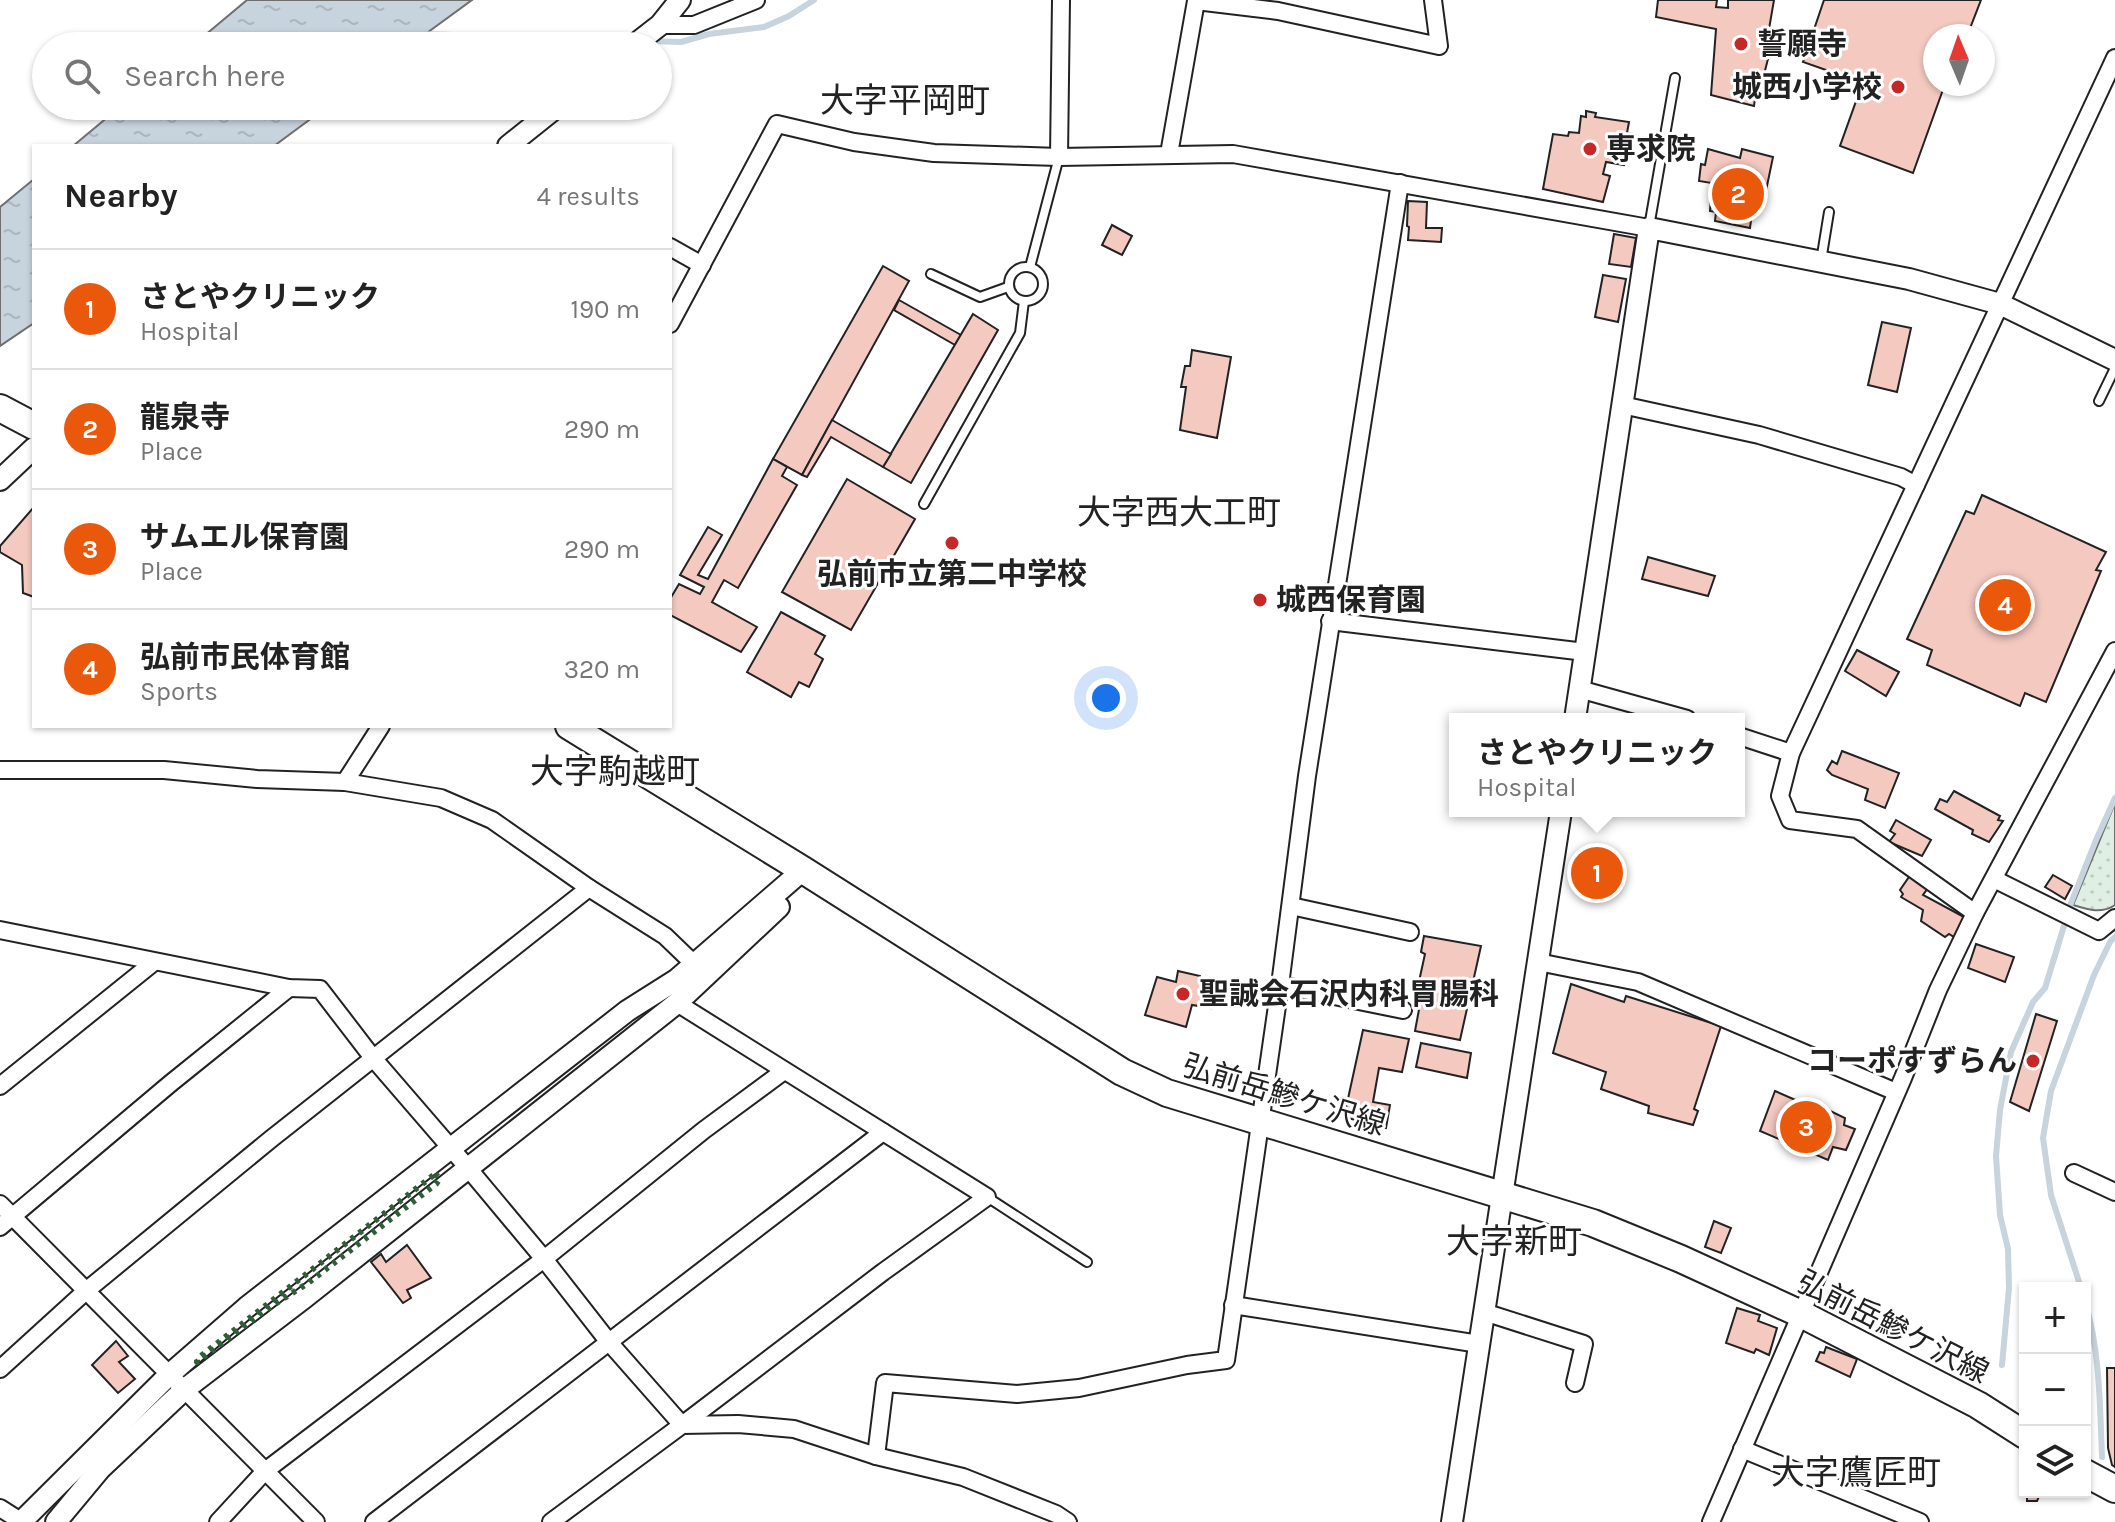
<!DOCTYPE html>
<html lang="en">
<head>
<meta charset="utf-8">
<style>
  body { margin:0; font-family:Karla,"Noto Sans JP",sans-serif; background:#f6f6f6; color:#222 }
  .controls { position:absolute; right:24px; bottom:24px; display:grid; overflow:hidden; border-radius:0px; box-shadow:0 2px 6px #0004 }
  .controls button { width:72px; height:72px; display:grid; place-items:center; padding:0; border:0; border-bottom:2px solid #e0e0e0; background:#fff; color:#222; font:40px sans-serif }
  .compass { position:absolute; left:1923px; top:24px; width:72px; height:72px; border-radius:50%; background:#fff; box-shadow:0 2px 6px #0004; rotate:358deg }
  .you { position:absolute; left:1106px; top:698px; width:28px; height:28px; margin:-20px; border:6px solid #fff; border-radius:50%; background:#1a73e8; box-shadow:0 0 0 12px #1a73e833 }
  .badge { display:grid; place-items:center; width:52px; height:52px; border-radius:50%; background:#ea580c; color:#fff; font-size:26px; font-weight:700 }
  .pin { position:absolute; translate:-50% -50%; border:4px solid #fff; box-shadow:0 2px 8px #0006 }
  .popup { position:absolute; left:1449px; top:713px; width:296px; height:104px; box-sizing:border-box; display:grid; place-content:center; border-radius:0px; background:#fff; filter:drop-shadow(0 2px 6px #0005); font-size:26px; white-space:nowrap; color:#767676 }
  .popup b { font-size:30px; color:#222 }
  .popup::after { content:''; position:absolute; left:50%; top:100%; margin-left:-16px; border:16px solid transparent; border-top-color:#fff }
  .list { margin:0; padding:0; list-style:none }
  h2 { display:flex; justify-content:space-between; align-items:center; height:104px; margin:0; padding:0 32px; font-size:34px }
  h2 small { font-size:26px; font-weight:400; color:#767676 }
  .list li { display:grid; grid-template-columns:52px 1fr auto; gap:24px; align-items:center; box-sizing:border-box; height:120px; padding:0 32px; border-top:2px solid #e0e0e0 }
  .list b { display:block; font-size:30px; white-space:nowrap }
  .list p { margin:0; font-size:26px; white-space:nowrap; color:#767676 }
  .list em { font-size:26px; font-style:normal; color:#767676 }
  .icon { flex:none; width:44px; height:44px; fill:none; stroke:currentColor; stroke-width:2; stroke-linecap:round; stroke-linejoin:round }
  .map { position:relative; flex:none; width:2115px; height:1522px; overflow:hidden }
  .search { position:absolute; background:#fff; box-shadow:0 2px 6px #0004; left:32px; top:32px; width:640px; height:88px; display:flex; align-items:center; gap:20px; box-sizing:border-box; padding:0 28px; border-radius:44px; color:#767676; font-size:30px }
  .panel { position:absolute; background:#fff; box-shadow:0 2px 6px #0004; left:32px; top:144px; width:640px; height:584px; border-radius:0px }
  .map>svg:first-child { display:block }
  .park { fill:url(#park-dots); stroke:#6f6f6f; stroke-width:2 }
  .water { fill:url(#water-ripples); stroke:#6f6f6f; stroke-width:2 }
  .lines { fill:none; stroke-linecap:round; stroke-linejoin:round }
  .stream { stroke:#c7d3dd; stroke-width:6 }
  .building { fill:#f3c9c0; stroke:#222; stroke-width:2 }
  .service-casing { stroke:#222; stroke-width:12 }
  .minor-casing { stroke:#222; stroke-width:20 }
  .tertiary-casing { stroke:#222; stroke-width:24 }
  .primary-casing { stroke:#222; stroke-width:30 }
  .service { stroke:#fff; stroke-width:8 }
  .minor { stroke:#fff; stroke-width:16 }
  .tertiary { stroke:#fff; stroke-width:20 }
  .primary { stroke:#fff; stroke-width:26 }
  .hedge { stroke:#2f5e38; stroke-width:6; stroke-dasharray:4 6; stroke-linecap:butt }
  .poi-dot { fill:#c62828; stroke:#fff; stroke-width:3 }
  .labels { text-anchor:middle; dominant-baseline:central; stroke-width:6; stroke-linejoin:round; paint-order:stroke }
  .poi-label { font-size:30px; font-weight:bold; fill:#222; stroke:#fff; text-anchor:start }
  .street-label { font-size:30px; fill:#222; stroke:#fff }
  .quarter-label { font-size:34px; fill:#222; stroke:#fff }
</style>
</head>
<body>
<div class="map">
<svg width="2115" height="1522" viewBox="0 0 2115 1522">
  <defs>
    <pattern id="park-dots" width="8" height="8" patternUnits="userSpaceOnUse" patternTransform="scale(2)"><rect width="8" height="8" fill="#e0efe3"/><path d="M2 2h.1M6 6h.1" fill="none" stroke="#c0cdc2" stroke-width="1.8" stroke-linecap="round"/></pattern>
    <pattern id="water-ripples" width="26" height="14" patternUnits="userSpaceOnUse" patternTransform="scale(2)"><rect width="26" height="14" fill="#c7d3dd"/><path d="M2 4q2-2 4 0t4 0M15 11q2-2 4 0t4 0" fill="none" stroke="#abb5bd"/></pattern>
  </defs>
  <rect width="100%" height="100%" fill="#fff"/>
  <!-- park -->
  <path class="park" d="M2115 803V905C2101 914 2089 910 2073 905Z"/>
  <!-- water -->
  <g class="water">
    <polygon points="247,0 472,0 409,46 192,46"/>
    <polygon points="121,106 328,106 274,146 73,146"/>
    <polygon points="34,179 34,323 0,346 0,207"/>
  </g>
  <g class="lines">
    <!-- stream -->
    <g class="stream">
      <polyline points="418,34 631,40"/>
      <polyline points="650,41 681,42 709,34 764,27 789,16 814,0"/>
      <polyline points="2081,1288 2051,1195 2043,1138 2051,1091 2094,975 2110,942 2115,937"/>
      <path d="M2085 1302C2100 1349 2100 1408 2102 1457"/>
      <polyline points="2002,1365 2009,1288 2008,1249 2000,1215 1996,1156 2000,1110 2011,1052 2033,1002 2045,988 2071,903 2096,840 2115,798"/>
    </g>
  </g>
  <!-- building -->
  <g class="building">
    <polygon points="1658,0 1717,0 1716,7 1728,8 1728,0 1774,0 1764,58 1768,59 1761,86 1757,84 1754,106 1711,95 1716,29 1656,17"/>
    <polygon points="1824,0 1981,0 1967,36 1935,36 1935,84 1945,84 1913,173 1840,146 1860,90 1841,83 1843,76 1803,62"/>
    <polygon points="1586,111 1596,113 1595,117 1629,122 1627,133 1634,134 1624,165 1606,162 1603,174 1610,176 1603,202 1543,189 1553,134 1568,136 1569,132 1579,133 1581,116 1586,117"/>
    <polygon points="1708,149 1740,158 1742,149 1773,157 1763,205 1753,205 1750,228 1715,221 1716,212 1710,211 1712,183 1699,181 1701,164 1705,165"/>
    <polygon points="1408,201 1427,202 1426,228 1442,228 1441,242 1408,240 1409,227 1407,226"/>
    <polygon points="1112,225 1132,236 1122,255 1102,245"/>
    <polygon points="1614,234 1636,238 1631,267 1609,264"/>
    <polygon points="883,266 909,281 802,475 773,459"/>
    <polygon points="1603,275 1626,279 1618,322 1595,317"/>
    <polygon points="899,300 961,335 955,345 894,310"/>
    <polygon points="973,314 998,330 911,483 883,467"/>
    <polygon points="1882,322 1911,328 1897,392 1868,385"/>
    <polygon points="1192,350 1231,357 1217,438 1180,430 1186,387 1181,387 1185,366 1190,366"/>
    <polygon points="832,420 891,454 883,467 831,437 807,477 802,475"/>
    <polygon points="773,459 787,467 782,476 797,485 738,588 724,580 712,602 757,627 741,652 670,615 670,599 679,584 700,594 704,587 680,575 708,527 722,535 698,575 708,579"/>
    <polygon points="847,479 915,519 851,630 782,592"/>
    <polygon points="1982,495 2106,552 2096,570 2101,571 2046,702 2025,693 2020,706 1927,665 1932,650 1907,639 1966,511 1974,514"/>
    <polygon points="34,507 34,597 23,593 22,565 0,552 0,546"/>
    <polygon points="1648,557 1715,576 1708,596 1642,579"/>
    <polygon points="781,612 825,636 815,654 823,659 809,687 799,682 791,697 747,672"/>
    <polygon points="1857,650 1899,672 1886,696 1845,671"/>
    <polygon points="1842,751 1899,773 1885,808 1865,800 1868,789 1832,775 1827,770 1832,761 1837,764"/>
    <polygon points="1954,791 2000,816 1998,820 2003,821 1989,842 1972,834 1973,830 1935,809 1940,799 1947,802"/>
    <polygon points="1896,820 1931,840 1922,856 1889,842 1895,834 1890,831"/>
    <polygon points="1911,874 1928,888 1923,895 1964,917 1954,937 1949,934 1945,937 1921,921 1923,910 1901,897 1903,894 1900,890"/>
    <polygon points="2053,875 2072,886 2065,899 2045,887"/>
    <polygon points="1424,936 1481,946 1460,1040 1415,1031 1423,988 1418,986 1425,954 1421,952"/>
    <polygon points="1976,944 2014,957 2005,982 1968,968"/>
    <polygon points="1178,971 1200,976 1200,980 1217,983 1211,1008 1192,1005 1186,1027 1145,1015 1157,977 1176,982"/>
    <polygon points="1571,984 1624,1002 1626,996 1721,1026 1694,1109 1698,1111 1693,1125 1648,1113 1649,1106 1601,1089 1606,1072 1553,1053"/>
    <polygon points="2036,1014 2057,1021 2029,1111 2010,1102"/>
    <polygon points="1363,1030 1409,1039 1402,1072 1379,1068 1373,1102 1390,1105 1386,1128 1344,1117"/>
    <polygon points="1421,1043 1471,1053 1467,1078 1416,1067"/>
    <polygon points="1775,1091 1823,1112 1824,1108 1845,1118 1844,1125 1855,1129 1846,1150 1833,1147 1828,1160 1760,1131"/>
    <polygon points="1714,1221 1731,1228 1721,1253 1705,1247"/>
    <polygon points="407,1245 431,1278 407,1290 411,1298 403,1303 371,1262 381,1254 386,1262"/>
    <polygon points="1737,1308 1760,1315 1758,1321 1777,1328 1769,1355 1756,1349 1754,1353 1726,1343"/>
    <polygon points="116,1341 128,1356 119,1362 135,1379 118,1393 92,1365"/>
    <polygon points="1826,1347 1857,1359 1850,1377 1816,1361 1820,1352 1824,1353"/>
    <polygon points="2107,1368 2115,1368 2115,1467 2112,1465 2108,1448"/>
    <polygon points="2027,1492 2041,1492 2037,1501 2027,1501"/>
  </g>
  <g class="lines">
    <!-- service casing -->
    <g class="service-casing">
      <g id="service">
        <polyline points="1649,227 1675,78"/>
        <polyline points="1821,261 1829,212"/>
        <circle cx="1026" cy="284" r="17"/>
        <polyline points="1030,267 1059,157"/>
        <polyline points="931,274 980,297 1008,287"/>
        <polyline points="2099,401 2115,368"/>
        <polyline points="924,504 1020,333 1024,301"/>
        <polyline points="987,1197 1087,1262"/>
      </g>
    </g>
    <!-- minor casing -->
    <g class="minor-casing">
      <g id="minor">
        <polyline points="660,25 694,25 756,0"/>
        <polyline points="1169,154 1196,1 1278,11 1439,46 1433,0"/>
        <polyline points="1059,157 1061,0"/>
        <polyline points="670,247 702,265"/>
        <polyline points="670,324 777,124 854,142 934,153 1059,157 1233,154 1649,228"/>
        <polyline points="1622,405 1759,435 1901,477 1916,485"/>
        <polyline points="1330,621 1585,652"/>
        <polyline points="1579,689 1687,719"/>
        <polyline points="1739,736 1791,753"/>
        <polyline points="0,770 164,770 257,779 345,782 441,798 492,820 589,888 665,936 693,963"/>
        <polyline points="345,782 381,726"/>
        <polyline points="1994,879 2099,931 2115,918"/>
        <polyline points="1291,906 1410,932"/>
        <polyline points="1975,913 1857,829 1790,820 1780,796 1791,753 2115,58"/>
        <polyline points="0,930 289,988 320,989 373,1058 468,1168 544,1259 608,1341 682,1425 883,1272 987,1197 677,1003"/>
        <polyline points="1538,962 1638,982 1896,1092"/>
        <polyline points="1280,985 1403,1010"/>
        <polyline points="0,1086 154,962"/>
        <polyline points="2074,1173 2115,1192"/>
        <polyline points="0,1204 316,1522"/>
        <polyline points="0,1227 171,1083 289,988"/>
        <polyline points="1233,1305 1479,1344"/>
        <polyline points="1484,1312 1584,1344 1575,1383"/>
        <polyline points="0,1369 87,1290 271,1139 589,888"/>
        <polyline points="1742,1449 1920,1522"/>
        <polyline points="876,1456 885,1383 1017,1394 1079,1388 1187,1365 1226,1360 1280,985 1307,776 1400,183"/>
        <polyline points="0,1508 22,1522"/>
        <polyline points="218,1522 265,1471 544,1259 704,1130 784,1071"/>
        <polyline points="374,1522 883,1132"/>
        <polyline points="551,1522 682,1425 738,1424 794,1429 876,1456 963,1477 1056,1514 1068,1522"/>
        <polyline points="1711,1522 1903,1078 1938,990 1975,913 2115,651"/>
      </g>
    </g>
    <!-- tertiary casing -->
    <g class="tertiary-casing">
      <g id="tertiary">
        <polyline points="633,46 660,25 680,0"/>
        <polyline points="508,146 558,106"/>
        <polyline points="0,480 34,448"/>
        <polyline points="1575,719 1649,228 1909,279 2000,304 2115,360"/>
        <polyline points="21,1522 170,1374 247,1307 627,1011 676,980 803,870"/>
        <polyline points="56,1522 100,1469 185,1389 304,1298 677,1003 779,907"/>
        <polyline points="1452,1522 1561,811"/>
      </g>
    </g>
    <!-- primary casing -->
    <g class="primary-casing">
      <g id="primary">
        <polyline points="0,408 34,426"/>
        <polyline points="569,726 803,870 1122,1072 1167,1093 1593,1223 1681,1259 1801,1314 1978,1405 2025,1435"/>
        <polyline points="2085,1473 2115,1489"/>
      </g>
    </g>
    <!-- service -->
    <use href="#service" class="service"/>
    <!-- minor -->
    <use href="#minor" class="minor"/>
    <!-- tertiary -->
    <use href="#tertiary" class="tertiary"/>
    <!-- primary -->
    <use href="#primary" class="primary"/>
    <!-- hedge -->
    <polygon class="hedge" points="435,1174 440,1178 436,1184 308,1283 264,1311 197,1362 197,1359"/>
  </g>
  <!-- markers -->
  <g class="poi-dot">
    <circle cx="1741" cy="44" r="8"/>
    <circle cx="1898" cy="87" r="8"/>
    <circle cx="1590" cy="149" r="8"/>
    <circle cx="952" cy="543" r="8"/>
    <circle cx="1260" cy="600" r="8"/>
    <circle cx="1183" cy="994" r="8"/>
    <circle cx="2033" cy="1061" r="8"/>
  </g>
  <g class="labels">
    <!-- poi labels -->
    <g class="poi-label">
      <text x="1757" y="44">誓願寺</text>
      <text x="1882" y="87" text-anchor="end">城西小学校</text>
      <text x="1606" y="149">専求院</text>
      <text x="952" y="574" text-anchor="middle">弘前市立第二中学校</text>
      <text x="1276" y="600">城西保育園</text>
      <text x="1199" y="994">聖誠会石沢内科胃腸科</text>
      <text x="2017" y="1061" text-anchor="end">コーポすずらん</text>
    </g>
    <!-- street labels -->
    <g class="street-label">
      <text transform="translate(1284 1095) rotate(17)">弘前岳鰺ケ沢線</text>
      <text transform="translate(1893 1327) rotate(27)">弘前岳鰺ケ沢線</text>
    </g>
    <!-- quarter labels -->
    <g class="quarter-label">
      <text x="905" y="101">大字平岡町</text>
      <text x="1179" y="513">大字西大工町</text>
      <text x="615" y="772">大字駒越町</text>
      <text x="1514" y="1242">大字新町</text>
      <text x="1856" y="1473">大字鷹匠町</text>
    </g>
  </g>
</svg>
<div class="controls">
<button>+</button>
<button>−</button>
<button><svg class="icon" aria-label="layers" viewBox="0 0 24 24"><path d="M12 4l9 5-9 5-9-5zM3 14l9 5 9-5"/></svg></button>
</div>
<svg class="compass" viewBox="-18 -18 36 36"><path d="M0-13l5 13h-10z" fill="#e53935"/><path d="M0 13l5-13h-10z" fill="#767676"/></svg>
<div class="you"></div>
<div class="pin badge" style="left:1597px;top:873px">1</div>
<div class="popup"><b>さとやクリニック</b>Hospital</div>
<div class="pin badge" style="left:1738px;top:194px">2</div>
<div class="pin badge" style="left:1806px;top:1127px">3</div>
<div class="pin badge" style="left:2005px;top:605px">4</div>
<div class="search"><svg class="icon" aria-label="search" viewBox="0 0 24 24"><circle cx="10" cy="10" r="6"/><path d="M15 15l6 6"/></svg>Search here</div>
<section class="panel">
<h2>Nearby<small>4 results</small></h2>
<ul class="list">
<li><span class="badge">1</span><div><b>さとやクリニック</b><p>Hospital</p></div><em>190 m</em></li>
<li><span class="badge">2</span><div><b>龍泉寺</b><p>Place</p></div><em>290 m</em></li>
<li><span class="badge">3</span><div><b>サムエル保育園</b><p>Place</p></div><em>290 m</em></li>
<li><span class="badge">4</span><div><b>弘前市民体育館</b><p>Sports</p></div><em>320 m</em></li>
</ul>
</section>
</div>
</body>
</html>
